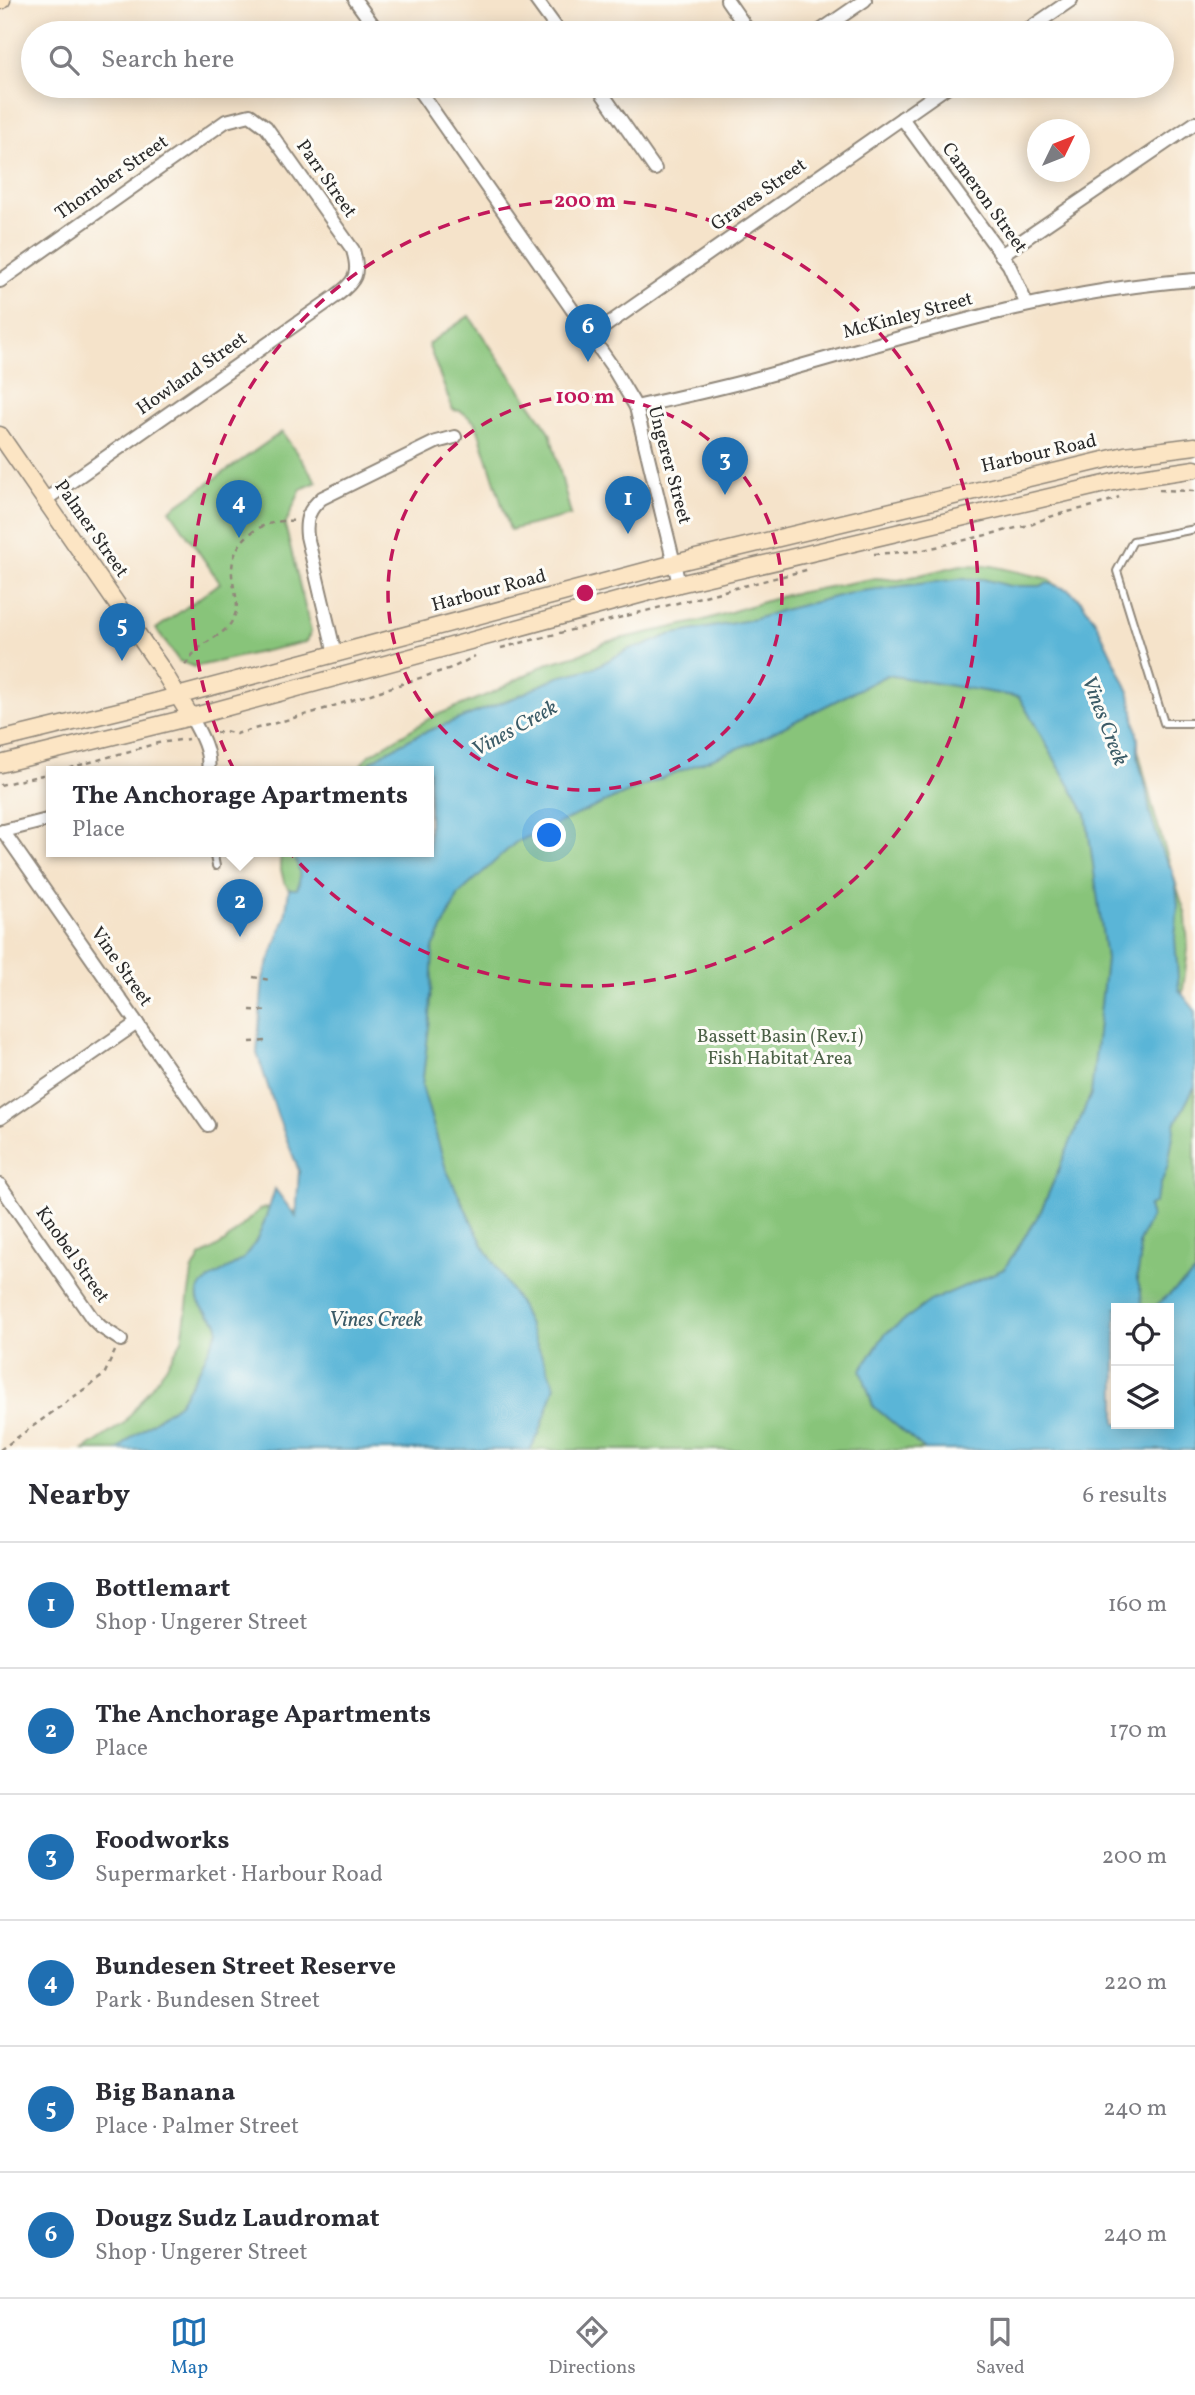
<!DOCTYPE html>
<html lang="en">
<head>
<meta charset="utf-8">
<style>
  body { margin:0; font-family:Vollkorn,serif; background:#f2f2f3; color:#2b2b33 }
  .controls { position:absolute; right:21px; bottom:21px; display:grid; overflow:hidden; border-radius:0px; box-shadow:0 4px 18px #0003 }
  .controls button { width:63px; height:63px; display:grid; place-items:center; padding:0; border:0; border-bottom:2px solid #e1e1e2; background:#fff; color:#2b2b33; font:35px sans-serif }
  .compass { position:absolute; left:1027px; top:119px; width:63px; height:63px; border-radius:50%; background:#fff; box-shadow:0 4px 18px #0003; rotate:47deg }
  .you { position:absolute; left:550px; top:836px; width:24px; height:24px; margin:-18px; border:5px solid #fff; border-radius:50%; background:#1a73e8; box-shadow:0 0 0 10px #1a73e833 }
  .badge { display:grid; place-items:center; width:46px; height:46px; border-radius:50%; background:#1f6fb2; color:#fff; font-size:23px; font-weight:700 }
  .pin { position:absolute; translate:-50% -58px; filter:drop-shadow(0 2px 4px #0008) }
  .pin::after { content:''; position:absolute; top:37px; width:24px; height:21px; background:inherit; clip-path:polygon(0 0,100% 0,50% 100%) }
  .popup { position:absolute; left:46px; top:766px; width:388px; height:91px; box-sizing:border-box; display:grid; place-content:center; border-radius:0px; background:#fff; filter:drop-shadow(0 2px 5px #0005); font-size:23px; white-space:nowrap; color:#7c7c81 }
  .popup b { font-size:26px; color:#2b2b33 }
  .popup::after { content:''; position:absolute; left:50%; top:100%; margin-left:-14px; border:14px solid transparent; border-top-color:#fff }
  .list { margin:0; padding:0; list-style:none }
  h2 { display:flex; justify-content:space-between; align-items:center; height:91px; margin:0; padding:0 28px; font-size:30px }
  h2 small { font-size:23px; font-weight:400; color:#7c7c81 }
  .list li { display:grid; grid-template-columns:46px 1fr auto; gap:21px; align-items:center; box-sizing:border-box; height:126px; padding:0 28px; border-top:2px solid #e1e1e2 }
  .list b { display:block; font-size:26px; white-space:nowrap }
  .list p { margin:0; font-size:23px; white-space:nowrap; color:#7c7c81 }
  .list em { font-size:23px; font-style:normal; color:#7c7c81 }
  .icon { flex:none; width:38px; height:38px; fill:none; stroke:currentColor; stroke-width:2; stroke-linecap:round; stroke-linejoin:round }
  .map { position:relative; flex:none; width:1195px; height:1450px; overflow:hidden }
  .search { position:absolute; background:#fff; box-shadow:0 4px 18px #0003; left:21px; right:21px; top:21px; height:77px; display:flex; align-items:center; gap:18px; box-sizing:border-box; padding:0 24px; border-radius:38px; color:#7c7c81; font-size:26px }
  .sheet { height:847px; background:#fff }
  nav { display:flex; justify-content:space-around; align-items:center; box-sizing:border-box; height:98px; border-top:2px solid #e1e1e2; background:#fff; font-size:19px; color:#7c7c81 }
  nav a { display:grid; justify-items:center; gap:4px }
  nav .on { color:#1f6fb2 }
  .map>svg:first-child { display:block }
  .green { fill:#88c47a; stroke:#5a7852; stroke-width:2; fill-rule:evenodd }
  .water { fill:#5ab5d7; stroke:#427081; stroke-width:2 }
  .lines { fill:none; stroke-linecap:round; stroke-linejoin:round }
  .lane-casing { stroke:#90877a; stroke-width:10 }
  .street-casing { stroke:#90877a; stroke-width:16 }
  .secondary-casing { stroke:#90877a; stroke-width:19 }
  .path { stroke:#90877a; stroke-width:2.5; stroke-dasharray:5 5; stroke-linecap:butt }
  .lane { stroke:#fff; stroke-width:6 }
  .street { stroke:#fff; stroke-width:12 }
  .secondary { stroke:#fce5c4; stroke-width:16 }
  .ring { fill:none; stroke:#c2185b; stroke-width:3.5; stroke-dasharray:12 9 }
  .labels { text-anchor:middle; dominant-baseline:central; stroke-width:6; stroke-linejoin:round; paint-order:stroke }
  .street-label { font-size:19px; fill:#2b2b2b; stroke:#fdfcf7 }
  .park-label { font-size:19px; fill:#4c6147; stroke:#fdfcf7 }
  .water-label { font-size:21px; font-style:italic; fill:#3b5b67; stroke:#fdfcf7 }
  .centre { fill:#c2185b; stroke:#fdfcf7; stroke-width:3.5 }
  .ring-label { font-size:21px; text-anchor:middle; font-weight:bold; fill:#c2185b; stroke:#fdfcf7; stroke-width:6; stroke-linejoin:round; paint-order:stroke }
</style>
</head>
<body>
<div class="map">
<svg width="1195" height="1450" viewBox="0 0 1195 1450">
  <rect width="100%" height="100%" fill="#fdfcf7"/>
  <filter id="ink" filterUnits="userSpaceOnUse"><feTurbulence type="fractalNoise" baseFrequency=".0143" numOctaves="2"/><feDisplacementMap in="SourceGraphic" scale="14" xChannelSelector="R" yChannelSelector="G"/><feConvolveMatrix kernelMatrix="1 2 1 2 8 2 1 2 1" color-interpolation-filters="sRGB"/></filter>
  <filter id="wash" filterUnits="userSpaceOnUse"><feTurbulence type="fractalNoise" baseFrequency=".00686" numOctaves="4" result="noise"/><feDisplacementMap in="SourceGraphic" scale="28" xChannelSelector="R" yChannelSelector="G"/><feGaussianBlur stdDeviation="1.57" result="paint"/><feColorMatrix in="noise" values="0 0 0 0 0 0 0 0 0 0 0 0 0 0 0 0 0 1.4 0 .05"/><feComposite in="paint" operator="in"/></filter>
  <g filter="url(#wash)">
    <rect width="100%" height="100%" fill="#f5e3ca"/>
    <!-- green -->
    <g class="green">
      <polygon points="469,316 550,432 571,515 510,530 476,423 461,411 453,410 428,344"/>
      <polygon points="282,432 317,482 301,489 285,525 311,632 306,642 194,667 179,661 156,629 220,583 170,510"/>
      <path d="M961 565 992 566 1049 579 1072 600 1134 734 1155 816 1186 916 1188 949 1180 1014 1195 1019V1450H84L124 1423 166 1367 182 1340 192 1272 200 1257 225 1242 259 1210 285 1203 293 1213 337 1181 311 920 284 882 280 865 281 851H429V771H356L368 756 432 717 494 692 546 664 581 654 606 642 701 621 786 595 876 578 899 580ZM1116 1308H1169V1424H1116Z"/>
    </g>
    <!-- water -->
    <path class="water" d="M959 579H983L1010 586H1040L1048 583 1069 590 1081 601 1096 622 1130 694 1138 740V759L1146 788 1150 813 1162 852 1172 870 1176 886 1178 905 1175 938 1179 990 1195 1010V1086L1175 1124 1168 1165 1154 1203 1148 1207 1151 1217 1139 1242 1140 1260 1137 1279 1141 1292 1142 1308H1116V1424H1169V1308H1153L1195 1273V1450H925L873 1406 861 1370 885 1334 930 1301 1004 1269 1041 1211 1091 1094 1106 959 1086 814 1019 697 887 675 756 741 635 789 516 842 459 894 433 948 430 1018 422 1086 446 1169 483 1245 520 1305 555 1386 539 1434 530 1450H118L132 1437 179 1403 199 1370 218 1330V1323C211 1315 195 1305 198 1293 200 1279 233 1269 244 1258 259 1244 269 1208 275 1189L296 1217 299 1171 278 1117 257 1053 263 978 285 918 289 889H297C303 876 297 864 293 851H429V771H364L372 761 389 750 420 734 516 697 558 677 594 668 629 649 644 646 669 635 755 619 783 610 854 592Z"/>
  </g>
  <g filter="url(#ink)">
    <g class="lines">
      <!-- lane casing -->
      <g class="lane-casing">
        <g id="lane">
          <polyline points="1195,529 1133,541 1117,571 1164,723 1195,723"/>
          <polyline points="213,851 216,866"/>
        </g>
      </g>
      <!-- street casing -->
      <g class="street-casing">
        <g id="street">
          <polyline points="355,0 379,33"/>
          <polyline points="536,0 560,33"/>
          <polyline points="727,0 750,33"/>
          <polyline points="817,33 865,0"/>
          <polyline points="1023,33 1071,0"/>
          <polyline points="416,86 611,365 636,407 679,584"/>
          <polyline points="597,86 655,169"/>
          <polyline points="902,118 1009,265 1027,305"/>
          <polyline points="1001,255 1195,123"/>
          <path d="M0 281 226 121 250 115 266 127 353 250C360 274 356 281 336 296L45 500"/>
          <polyline points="591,336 948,86"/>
          <path d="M636 407C679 397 723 388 765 376 907 337 1047 290 1195 280"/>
          <path d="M335 654 307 536C305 519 309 509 322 498L436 442 455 437"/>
          <path d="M191 717C200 733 211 752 208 771"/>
          <polyline points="3,831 208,1125"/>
          <polyline points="0,832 51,819"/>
          <polyline points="0,1118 137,1023"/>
          <polyline points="0,1185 92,1318 101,1327 121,1340"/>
        </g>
      </g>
      <!-- secondary casing -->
      <g class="secondary-casing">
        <g id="secondary">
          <polyline points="0,1 2,0"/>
          <polyline points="0,435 161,668 191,717"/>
          <polyline points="0,740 151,703 675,563 1125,455 1195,446"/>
          <polyline points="0,764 191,717 679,584 1122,480 1195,469"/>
        </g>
      </g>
      <!-- path -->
      <g class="path">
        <polyline points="1159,490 1195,491"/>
        <path d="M874 554 919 551 1033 524C1060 510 1091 510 1119 497"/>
        <polyline points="501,648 810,569"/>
        <path d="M185 665C190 658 195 651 203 645 215 636 228 632 234 617 241 603 233 590 232 575 230 538 263 518 296 521"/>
        <polyline points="216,733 225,731 236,734 315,712 454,667 475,656"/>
        <polyline points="59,771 158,743 188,739"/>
        <polyline points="0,785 51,773"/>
        <polyline points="253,977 270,980"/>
        <polyline points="250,1010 268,1011"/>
        <polyline points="250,1042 267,1041"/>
        <polyline points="0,1450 104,1375 115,1351"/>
      </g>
      <!-- lane -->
      <use href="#lane" class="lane"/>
      <!-- street -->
      <use href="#street" class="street"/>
      <!-- secondary -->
      <use href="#secondary" class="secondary"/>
    </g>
  </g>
  <!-- distance rings -->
  <g class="ring">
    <circle cx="585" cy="593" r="197"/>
    <circle cx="585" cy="593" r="393"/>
  </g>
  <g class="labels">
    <!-- street labels -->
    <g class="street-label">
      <text transform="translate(112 178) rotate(-35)">Thornber Street</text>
      <text transform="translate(326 179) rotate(55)">Parr Street</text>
      <text transform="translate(759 195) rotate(-35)">Graves Street</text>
      <text transform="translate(984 198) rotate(54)">Cameron Street</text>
      <text transform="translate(908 316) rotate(-15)">McKinley Street</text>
      <text transform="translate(192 374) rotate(-35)">Howland Street</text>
      <text transform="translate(1039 454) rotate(-13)">Harbour Road</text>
      <text transform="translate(669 465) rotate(75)">Ungerer Street</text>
      <text transform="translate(91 529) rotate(55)">Palmer Street</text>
      <text transform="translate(489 591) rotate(-15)">Harbour Road</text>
      <text transform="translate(121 967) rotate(55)">Vine Street</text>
      <text transform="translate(72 1255) rotate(55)">Knobel Street</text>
    </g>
    <!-- park labels -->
    <g class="park-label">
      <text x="780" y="1037">Bassett Basin (Rev.1)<tspan x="780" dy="22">Fish Habitat Area</tspan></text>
    </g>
    <!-- water labels -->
    <g class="water-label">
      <text transform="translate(1104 721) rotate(69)">Vines Creek</text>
      <text transform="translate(515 729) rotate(-29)">Vines Creek</text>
      <text x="376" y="1320">Vines Creek</text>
    </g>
  </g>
  <circle cx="585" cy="593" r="10" class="centre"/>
  <g class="ring-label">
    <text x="585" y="207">200 m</text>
    <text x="585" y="403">100 m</text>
  </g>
</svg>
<div class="controls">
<button><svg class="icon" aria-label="locate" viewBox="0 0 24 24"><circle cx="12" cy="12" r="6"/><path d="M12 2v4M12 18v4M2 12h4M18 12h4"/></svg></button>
<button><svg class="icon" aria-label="layers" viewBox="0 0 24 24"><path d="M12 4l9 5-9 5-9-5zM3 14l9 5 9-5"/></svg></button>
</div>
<svg class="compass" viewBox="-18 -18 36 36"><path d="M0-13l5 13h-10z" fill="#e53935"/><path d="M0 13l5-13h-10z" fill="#7c7c81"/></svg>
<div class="you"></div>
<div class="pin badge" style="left:628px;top:534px">1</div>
<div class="pin badge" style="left:240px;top:937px">2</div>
<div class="popup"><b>The Anchorage Apartments</b>Place</div>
<div class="pin badge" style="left:725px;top:495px">3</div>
<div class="pin badge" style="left:239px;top:538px">4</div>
<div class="pin badge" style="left:122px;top:661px">5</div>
<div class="pin badge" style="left:588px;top:362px">6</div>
<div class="search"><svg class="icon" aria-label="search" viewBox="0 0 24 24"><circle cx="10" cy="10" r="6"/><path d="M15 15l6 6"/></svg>Search here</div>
</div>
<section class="sheet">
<h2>Nearby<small>6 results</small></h2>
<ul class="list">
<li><span class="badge">1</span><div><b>Bottlemart</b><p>Shop · Ungerer Street</p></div><em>160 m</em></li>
<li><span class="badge">2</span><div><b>The Anchorage Apartments</b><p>Place</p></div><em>170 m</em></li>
<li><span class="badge">3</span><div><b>Foodworks</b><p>Supermarket · Harbour Road</p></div><em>200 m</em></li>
<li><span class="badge">4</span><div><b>Bundesen Street Reserve</b><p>Park · Bundesen Street</p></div><em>220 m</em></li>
<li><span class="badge">5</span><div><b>Big Banana</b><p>Place · Palmer Street</p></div><em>240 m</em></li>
<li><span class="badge">6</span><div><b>Dougz Sudz Laudromat</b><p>Shop · Ungerer Street</p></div><em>240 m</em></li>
</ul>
</section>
<nav>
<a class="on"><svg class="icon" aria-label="map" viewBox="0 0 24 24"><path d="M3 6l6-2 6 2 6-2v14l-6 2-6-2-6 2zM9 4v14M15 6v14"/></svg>Map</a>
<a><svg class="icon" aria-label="directions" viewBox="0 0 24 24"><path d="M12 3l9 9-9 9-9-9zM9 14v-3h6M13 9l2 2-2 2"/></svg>Directions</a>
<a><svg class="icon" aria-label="saved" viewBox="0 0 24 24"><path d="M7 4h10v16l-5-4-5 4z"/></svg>Saved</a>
</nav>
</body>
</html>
